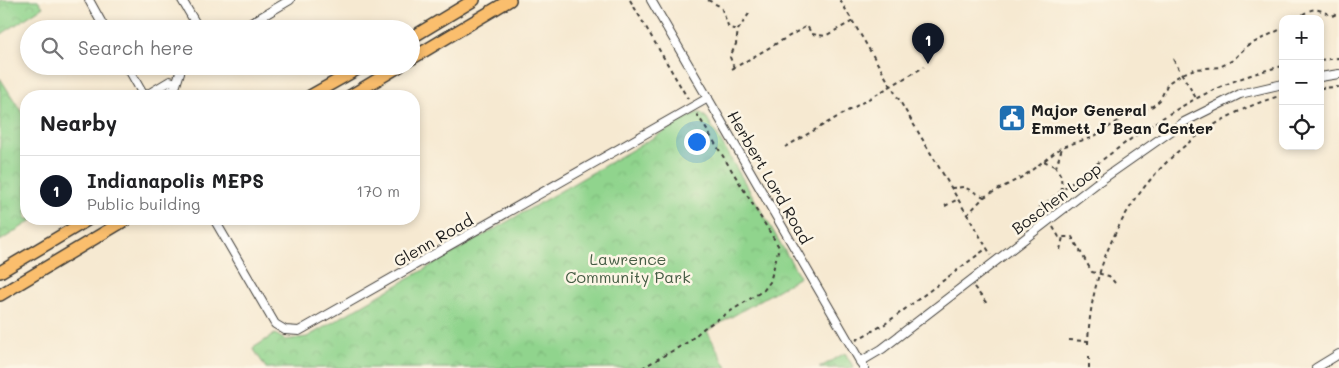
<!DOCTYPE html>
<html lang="en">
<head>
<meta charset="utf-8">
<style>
  body { margin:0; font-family:Mali,sans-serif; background:#f6f6f6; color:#202124 }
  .controls { position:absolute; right:15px; top:15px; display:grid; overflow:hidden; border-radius:10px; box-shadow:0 2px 8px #0003 }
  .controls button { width:45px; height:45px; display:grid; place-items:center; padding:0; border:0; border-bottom:1px solid #e0e0e0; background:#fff; color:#202124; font:25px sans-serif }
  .you { position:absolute; left:696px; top:141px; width:18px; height:18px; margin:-12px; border:4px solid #fff; border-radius:50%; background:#1a73e8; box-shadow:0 0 0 8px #1a73e833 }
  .badge { display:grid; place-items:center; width:32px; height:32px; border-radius:50%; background:#111827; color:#fff; font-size:16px; font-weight:700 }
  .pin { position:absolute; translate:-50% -41px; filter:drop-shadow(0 1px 2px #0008) }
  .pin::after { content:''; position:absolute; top:26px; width:18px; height:15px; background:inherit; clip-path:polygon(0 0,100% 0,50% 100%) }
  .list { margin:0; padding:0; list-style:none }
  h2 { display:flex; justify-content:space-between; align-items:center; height:65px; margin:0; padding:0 20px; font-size:21px }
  h2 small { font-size:16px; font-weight:400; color:#757577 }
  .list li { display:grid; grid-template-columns:32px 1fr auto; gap:15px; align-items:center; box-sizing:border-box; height:70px; padding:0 20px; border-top:1px solid #e0e0e0 }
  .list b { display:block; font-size:19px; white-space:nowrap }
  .list p { margin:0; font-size:16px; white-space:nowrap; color:#757577 }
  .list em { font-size:16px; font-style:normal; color:#757577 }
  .icon { flex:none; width:28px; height:28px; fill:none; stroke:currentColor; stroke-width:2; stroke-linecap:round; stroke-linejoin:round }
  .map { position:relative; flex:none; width:1339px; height:368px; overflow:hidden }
  .search { position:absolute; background:#fff; box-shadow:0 2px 8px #0003; left:20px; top:20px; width:400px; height:55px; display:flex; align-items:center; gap:12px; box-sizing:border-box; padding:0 18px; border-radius:28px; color:#757577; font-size:19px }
  .panel { position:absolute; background:#fff; box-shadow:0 2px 8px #0003; left:20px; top:90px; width:400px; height:135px; border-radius:20px }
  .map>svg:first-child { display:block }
  .park { fill:url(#park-crowns); stroke:#567854 }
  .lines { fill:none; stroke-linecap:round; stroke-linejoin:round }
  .minor-casing { stroke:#3d3b37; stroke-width:10 }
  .primary-casing { stroke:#3d3b37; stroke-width:14 }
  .path { stroke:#3d3b37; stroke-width:2; stroke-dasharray:4 4; stroke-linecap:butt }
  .minor { stroke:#fff; stroke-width:8 }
  .primary { stroke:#fabe6d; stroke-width:11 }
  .labels { text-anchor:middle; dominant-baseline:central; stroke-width:5; stroke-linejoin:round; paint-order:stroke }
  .poi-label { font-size:16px; font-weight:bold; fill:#1c1c1c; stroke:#fcf5e5; text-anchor:start }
  .street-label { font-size:16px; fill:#1c1c1c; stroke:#fcf5e5 }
  .park-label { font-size:16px; fill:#455c44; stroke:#fcf5e5 }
</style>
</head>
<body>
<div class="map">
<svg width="1339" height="368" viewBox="0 0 1339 368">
  <defs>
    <pattern id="park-crowns" width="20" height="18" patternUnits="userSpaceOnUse" patternTransform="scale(1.25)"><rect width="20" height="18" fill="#90d48d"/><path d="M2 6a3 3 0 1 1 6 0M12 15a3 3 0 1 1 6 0" fill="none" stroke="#7cb579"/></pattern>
  </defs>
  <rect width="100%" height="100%" fill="#fcf5e5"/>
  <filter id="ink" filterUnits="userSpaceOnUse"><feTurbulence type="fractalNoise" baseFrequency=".02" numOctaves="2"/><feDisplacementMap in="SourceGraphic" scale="10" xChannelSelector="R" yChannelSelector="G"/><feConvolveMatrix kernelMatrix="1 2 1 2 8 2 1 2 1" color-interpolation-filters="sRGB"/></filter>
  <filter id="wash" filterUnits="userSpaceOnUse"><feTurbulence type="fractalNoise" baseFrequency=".0096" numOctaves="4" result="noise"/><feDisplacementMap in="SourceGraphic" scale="20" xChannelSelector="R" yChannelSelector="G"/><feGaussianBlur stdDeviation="1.12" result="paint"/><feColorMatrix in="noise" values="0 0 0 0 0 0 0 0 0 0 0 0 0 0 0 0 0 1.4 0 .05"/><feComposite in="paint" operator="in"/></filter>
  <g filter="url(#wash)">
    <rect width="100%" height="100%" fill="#f6e9d1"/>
    <!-- park -->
    <g class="park">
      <polygon points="0,0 38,0 43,7 0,35"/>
      <polygon points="0,78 26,119 26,219 34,219 0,241"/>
      <polygon points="696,113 701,113 707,118 800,277 707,331 727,368 266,368 253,348 275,334 285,340 307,337"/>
      <polygon points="845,353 854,368 819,368"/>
    </g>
  </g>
  <g filter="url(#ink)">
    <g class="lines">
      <!-- minor casing -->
      <g class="minor-casing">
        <g id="minor">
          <polyline points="89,0 105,29"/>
          <polyline points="182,0 199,29"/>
          <polyline points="651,0 864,368"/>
          <polyline points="241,29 290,0"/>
          <polyline points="127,66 144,96"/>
          <polyline points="1320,77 1339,74"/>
          <polyline points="145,96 170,81 176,83"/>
          <polyline points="162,96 175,88 182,66"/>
          <polyline points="214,219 275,324 285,330 299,331 708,98"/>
          <polyline points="860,362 882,349 1097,183 1184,122 1240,94 1283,84"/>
          <polyline points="1316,368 1339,354"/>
        </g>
      </g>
      <!-- primary casing -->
      <g class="primary-casing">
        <g id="primary">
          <polyline points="411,38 474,0"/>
          <polyline points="411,59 510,0"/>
          <polyline points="310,96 363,66"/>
          <polyline points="350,96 400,66"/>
          <polyline points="0,272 89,219"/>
          <polyline points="0,295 127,219"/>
        </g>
      </g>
      <!-- path -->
      <g class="path">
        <polyline points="630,0 688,99"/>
        <polyline points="708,0 721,7 729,28 738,30"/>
        <polyline points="840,0 991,255"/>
        <path d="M1296 19C1312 8 1314 6 1332 16L1339 13"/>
        <polyline points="1173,59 1196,98"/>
        <polyline points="1320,60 1339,58"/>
        <polyline points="734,68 730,57 736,44 738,30 750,12"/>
        <polyline points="732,69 807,26 812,34 825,36 853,21"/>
        <polyline points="1320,88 1339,87"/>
        <polyline points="785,147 924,67"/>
        <polyline points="1044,161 1056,167"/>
        <polyline points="951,188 964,187 984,197"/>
        <polyline points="1062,191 1061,176 1056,167 1062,148"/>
        <polyline points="945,206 958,199"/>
        <path d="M1044 214 1039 208C1115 151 1188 87 1283 66"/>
        <polyline points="967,215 984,197 1024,176 1062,147 1093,137 1123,118 1153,106 1160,100 1168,83 1182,74 1195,69 1220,67 1233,60 1247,46 1283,28"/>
        <polyline points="1053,227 1059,237 1072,237 1092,272 1109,276 1115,283"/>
        <polyline points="1060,250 1063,237"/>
        <polyline points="974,287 988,305"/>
        <polyline points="856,340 885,324 987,248"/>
        <polyline points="1069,340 1088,341"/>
        <path d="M1088 344C1091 227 1170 126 1283 95"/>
        <polyline points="1089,356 1089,368"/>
        <polyline points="642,368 688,342 704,328 764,290 770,282 779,247 697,114"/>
      </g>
      <!-- minor -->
      <use href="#minor" class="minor"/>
      <!-- primary -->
      <use href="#primary" class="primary"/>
    </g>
  </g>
  <!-- icons -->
  <defs>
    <g id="civic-square" transform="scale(1.4375)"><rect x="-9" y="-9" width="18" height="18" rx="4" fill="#1f6fb2" stroke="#fcf5e5"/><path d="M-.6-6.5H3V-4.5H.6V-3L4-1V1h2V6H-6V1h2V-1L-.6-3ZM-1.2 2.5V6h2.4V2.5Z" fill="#fff"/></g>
  </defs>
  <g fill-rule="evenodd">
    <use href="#civic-square" x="1012" y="118"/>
  </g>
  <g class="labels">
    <!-- poi labels -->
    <g class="poi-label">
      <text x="1031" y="109">Major General<tspan x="1031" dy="18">Emmett J Bean Center</tspan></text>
    </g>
    <!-- street labels -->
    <g class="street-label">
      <text transform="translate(770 177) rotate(60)">Herbert Lord Road</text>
      <text transform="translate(1056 198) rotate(-37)">Boschen Loop</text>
      <text transform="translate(433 240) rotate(-30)">Glenn Road</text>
    </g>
    <!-- park labels -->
    <g class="park-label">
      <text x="628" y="258">Lawrence<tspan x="628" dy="18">Community Park</tspan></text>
    </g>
  </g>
</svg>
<div class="controls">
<button>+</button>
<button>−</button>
<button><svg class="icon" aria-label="locate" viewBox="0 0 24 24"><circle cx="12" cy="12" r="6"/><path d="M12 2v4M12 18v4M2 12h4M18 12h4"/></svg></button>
</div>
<div class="you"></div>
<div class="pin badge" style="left:928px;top:64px">1</div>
<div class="search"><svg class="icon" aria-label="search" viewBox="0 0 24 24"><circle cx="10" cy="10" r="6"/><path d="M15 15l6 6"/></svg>Search here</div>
<section class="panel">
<h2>Nearby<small></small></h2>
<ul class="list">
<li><span class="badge">1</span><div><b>Indianapolis MEPS</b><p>Public building</p></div><em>170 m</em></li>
</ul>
</section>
</div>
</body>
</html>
